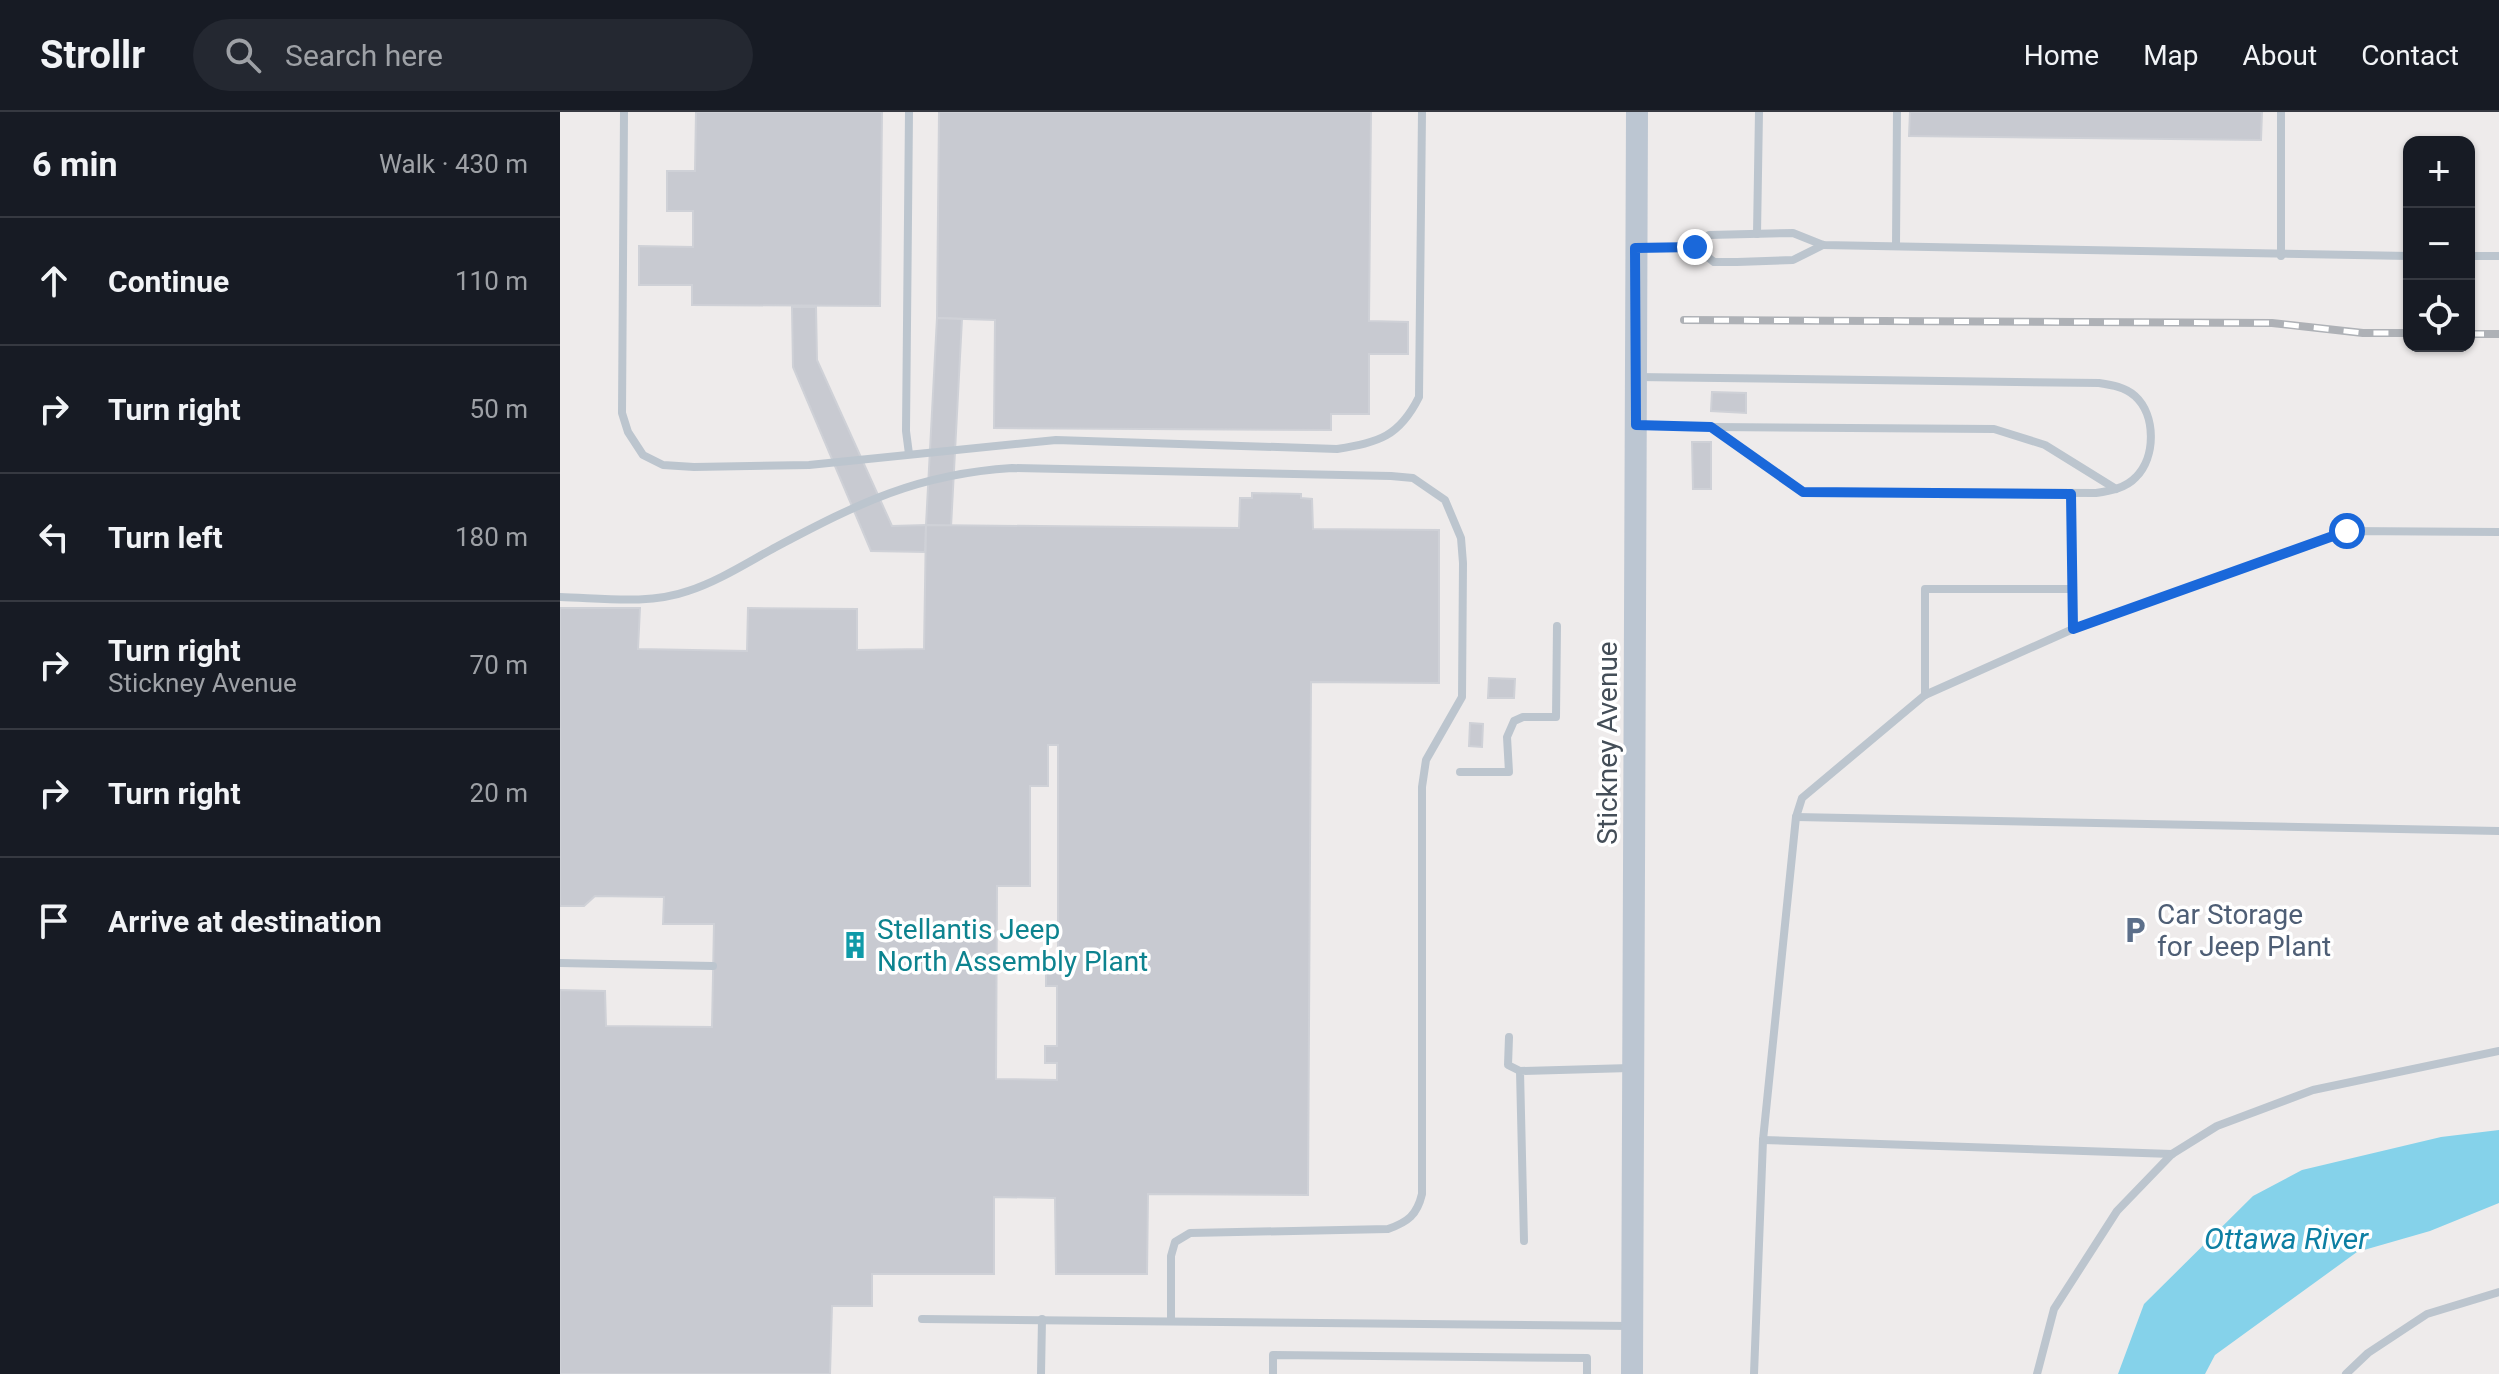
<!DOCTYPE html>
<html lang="en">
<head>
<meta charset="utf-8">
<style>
  body { margin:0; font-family:Roboto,sans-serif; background:#242831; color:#f1f3f6 }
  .controls { position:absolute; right:24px; top:24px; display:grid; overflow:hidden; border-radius:16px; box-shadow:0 2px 6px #0004 }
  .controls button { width:72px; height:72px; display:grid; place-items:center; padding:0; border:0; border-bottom:2px solid #363941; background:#171b24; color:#f1f3f6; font:40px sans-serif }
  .stop { position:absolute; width:24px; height:24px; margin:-18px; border:6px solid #1a68da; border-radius:50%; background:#fff }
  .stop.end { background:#1a68da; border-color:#fff; box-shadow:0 2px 8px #0008 }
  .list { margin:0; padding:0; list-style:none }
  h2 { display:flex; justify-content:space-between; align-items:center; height:104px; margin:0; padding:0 32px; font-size:34px }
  h2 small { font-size:26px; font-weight:400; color:#9ea1a6 }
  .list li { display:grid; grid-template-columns:52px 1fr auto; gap:24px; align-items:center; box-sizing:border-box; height:128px; padding:0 32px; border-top:2px solid #363941 }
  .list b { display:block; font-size:30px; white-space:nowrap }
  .list p { margin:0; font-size:26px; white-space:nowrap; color:#9ea1a6 }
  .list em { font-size:26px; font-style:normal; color:#9ea1a6 }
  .icon { flex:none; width:44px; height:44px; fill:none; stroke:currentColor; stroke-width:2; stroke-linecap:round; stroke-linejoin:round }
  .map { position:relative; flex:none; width:1939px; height:1262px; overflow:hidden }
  header { display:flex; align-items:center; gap:48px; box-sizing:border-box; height:112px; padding:0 40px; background:#171b24; border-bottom:2px solid #363941 }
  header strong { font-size:38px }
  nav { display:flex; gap:44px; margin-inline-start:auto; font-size:28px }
  .search { width:560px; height:72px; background:#242831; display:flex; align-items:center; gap:20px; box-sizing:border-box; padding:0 28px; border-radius:44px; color:#9ea1a6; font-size:30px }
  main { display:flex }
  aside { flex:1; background:#171b24 }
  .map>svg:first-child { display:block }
  .water { fill:#85d2ea }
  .building { fill:#c8cad1; stroke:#cfd1d7; stroke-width:2; fill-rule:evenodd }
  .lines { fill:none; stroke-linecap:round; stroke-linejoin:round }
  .lane { stroke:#bcc5ce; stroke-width:8 }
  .secondary { stroke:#bcc6d2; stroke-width:22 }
  .rail-casing { stroke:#aeb1b6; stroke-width:8 }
  .rail { stroke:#fff; stroke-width:5; stroke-dasharray:15; stroke-linecap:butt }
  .route { stroke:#1a68da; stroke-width:10 }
  .labels { text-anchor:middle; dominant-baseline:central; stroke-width:7; stroke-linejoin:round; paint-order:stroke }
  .street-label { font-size:28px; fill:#444e58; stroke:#fff }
  .service-label { font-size:28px; fill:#4e5e75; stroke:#fff; text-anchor:start }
  .culture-label { font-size:28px; fill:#0d838f; stroke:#fff; text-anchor:start }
  .water-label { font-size:30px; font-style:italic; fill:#0d7fa3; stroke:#fff }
</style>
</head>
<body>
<header>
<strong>Strollr</strong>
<div class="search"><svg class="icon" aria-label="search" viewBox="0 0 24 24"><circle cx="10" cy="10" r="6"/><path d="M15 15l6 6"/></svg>Search here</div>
<nav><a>Home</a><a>Map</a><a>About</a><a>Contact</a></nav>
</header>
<main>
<aside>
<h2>6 min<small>Walk · 430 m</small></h2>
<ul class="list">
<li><svg class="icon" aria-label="ahead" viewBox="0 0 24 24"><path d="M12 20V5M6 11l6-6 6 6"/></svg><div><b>Continue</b></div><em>110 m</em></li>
<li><svg class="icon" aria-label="right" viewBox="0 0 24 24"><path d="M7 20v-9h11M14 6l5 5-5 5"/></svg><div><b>Turn right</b></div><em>50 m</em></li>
<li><svg class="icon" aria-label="left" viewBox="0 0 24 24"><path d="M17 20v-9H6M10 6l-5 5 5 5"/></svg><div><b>Turn left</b></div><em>180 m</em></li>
<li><svg class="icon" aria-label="right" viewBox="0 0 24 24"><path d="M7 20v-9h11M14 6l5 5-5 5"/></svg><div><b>Turn right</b><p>Stickney Avenue</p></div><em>70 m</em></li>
<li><svg class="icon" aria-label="right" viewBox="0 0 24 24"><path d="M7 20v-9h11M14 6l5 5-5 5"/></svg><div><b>Turn right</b></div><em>20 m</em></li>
<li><svg class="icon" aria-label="arrive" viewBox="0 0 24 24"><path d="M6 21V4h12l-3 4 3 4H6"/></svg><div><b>Arrive at destination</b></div></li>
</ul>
</aside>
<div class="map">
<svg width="1939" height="1262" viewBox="0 0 1939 1262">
  <rect width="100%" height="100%" fill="#eeebeb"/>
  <!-- water -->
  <polygon class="water" points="1939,1018 1939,1091 1870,1119 1797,1140 1655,1243 1645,1262 1558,1262 1584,1192 1693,1084 1742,1058 1881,1025"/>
  <!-- building -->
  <g class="building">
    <polygon points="136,0 322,0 320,194 132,193 132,173 79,173 79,134 133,135 133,99 107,99 107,59 135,59"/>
    <polygon points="379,0 811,0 809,209 848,210 848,242 809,242 809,302 771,302 771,318 434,316 435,208 377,206"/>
    <polygon points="1350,0 1702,0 1701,28 1349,24"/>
    <polygon points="232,195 256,195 257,248 332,414 366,413 365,440 311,439 233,255"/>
    <polygon points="377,206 402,207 391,415 366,413"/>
    <polygon points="1152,280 1186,281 1186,301 1151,299"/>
    <polygon points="1132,330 1151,330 1151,377 1133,377"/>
    <path d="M692 381 741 382V386L752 387 753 417 879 418V571L751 570 748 1083 588 1082 587 1162H496L495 1086 434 1085V1162H312V1194H272L270 1262H0V878L45 879 46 914 152 915 154 812H103L104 785 35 784 24 794H0V496H80L78 537 187 539 188 496 297 497V538L364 537 366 413 679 416 680 386H692ZM488 633H498V856H486V874H497V934H485V951H497V968L436 967 437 774H470V674H488Z"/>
    <polygon points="929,566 955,567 954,586 928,586"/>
    <polygon points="910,611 923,612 922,635 909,634"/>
  </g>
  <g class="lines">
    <!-- lane -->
    <g class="lane">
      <path d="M64 0 62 301 68 320 83 343 103 353 134 355 249 353 496 328 777 337C819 330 839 325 859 285L862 0"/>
      <polyline points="1197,122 1199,0"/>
      <polyline points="1336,134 1337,0"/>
      <polyline points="1135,135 1149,123 1233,121 1263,133 1849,144"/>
      <polyline points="1077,136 1135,135 1154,150 1177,150 1233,148 1263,133"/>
      <polyline points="1721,144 1721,0"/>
      <polyline points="1909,144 1939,144"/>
      <path d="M1076 265 1539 271C1552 273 1565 275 1575 284 1596 303 1596 345 1576 365 1566 376 1550 379 1536 381L1243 380 1151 315 1077 313"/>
      <polyline points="1151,315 1434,317 1485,333 1556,377"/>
      <polyline points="349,342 346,319 349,0"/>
      <polyline points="1511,382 1513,517"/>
      <path d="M0 485C41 486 89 493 128 479 159 469 188 450 216 435 299 391 357 362 452 356L831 364 853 366 885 388 901 426 903 451 902 585 866 648 862 675V1082C857 1103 848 1110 828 1117L630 1121 615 1130 611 1144V1208"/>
      <polyline points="1365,583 1365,477 1512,477"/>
      <polyline points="900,660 949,660 947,625 954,609 963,605 996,605 997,514"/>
      <polyline points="1236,705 1939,719"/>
      <polyline points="0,851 153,854"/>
      <polyline points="949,925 948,953 960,959"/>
      <polyline points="1203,1028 1612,1042"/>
      <polyline points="964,1129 960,959 1070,956"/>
      <polyline points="362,1207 1072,1214"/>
      <polyline points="481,1262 482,1207"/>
      <polyline points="713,1262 713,1243 1027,1246 1027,1262"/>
      <polyline points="1194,1262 1203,1028 1236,705 1242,686 1365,583 1513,517 1787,419 1939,420"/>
      <polyline points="1477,1262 1494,1197 1557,1099 1612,1042 1657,1014 1753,978 1939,939"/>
      <polyline points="1786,1262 1808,1241 1867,1202 1939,1180"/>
    </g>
    <!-- secondary -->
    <polyline class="secondary" points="1072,1262 1077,0"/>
    <!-- rail casing -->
    <g class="rail-casing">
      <g id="rail">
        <polyline points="1124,208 1712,211 1803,221 1849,221"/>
        <polyline points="1909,222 1939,222"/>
      </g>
    </g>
    <!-- rail -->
    <use href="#rail" class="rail"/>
  </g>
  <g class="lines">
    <!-- route -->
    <polyline class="route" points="1135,135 1075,136 1076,313 1151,315 1243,380 1511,382 1513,517 1787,419"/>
  </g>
  <!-- icons -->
  <defs>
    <g id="parking-bare" transform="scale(2.16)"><path d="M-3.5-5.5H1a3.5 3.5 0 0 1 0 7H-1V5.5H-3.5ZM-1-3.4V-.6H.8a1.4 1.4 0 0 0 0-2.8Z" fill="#5c6f8a" stroke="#fff" stroke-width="2.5" paint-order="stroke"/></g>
    <g id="building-bare" transform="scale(2.16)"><path d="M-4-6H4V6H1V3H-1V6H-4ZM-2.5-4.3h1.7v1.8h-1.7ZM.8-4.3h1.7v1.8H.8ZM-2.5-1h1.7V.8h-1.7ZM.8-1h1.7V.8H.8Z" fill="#0f9aa8" stroke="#fff" stroke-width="2.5" paint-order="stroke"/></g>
  </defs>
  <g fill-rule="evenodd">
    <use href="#parking-bare" x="1575" y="818"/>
    <use href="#building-bare" x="295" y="833"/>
  </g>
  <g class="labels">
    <!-- street labels -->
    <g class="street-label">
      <text transform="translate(1047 631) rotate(-90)">Stickney Avenue</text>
    </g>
    <!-- service labels -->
    <g class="service-label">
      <text x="1597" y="802">Car Storage<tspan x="1597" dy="32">for Jeep Plant</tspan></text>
    </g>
    <!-- culture labels -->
    <g class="culture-label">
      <text x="317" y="817">Stellantis Jeep<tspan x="317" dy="32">North Assembly Plant</tspan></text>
    </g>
    <!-- water labels -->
    <g class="water-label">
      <text x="1726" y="1126">Ottawa River</text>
    </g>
  </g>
</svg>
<div class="controls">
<button>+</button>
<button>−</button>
<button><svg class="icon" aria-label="locate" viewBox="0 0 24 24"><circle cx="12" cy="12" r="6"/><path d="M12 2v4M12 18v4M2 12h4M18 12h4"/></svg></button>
</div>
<div class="stop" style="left:1787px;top:419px"></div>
<div class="stop end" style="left:1135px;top:135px"></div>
</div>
</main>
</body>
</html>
